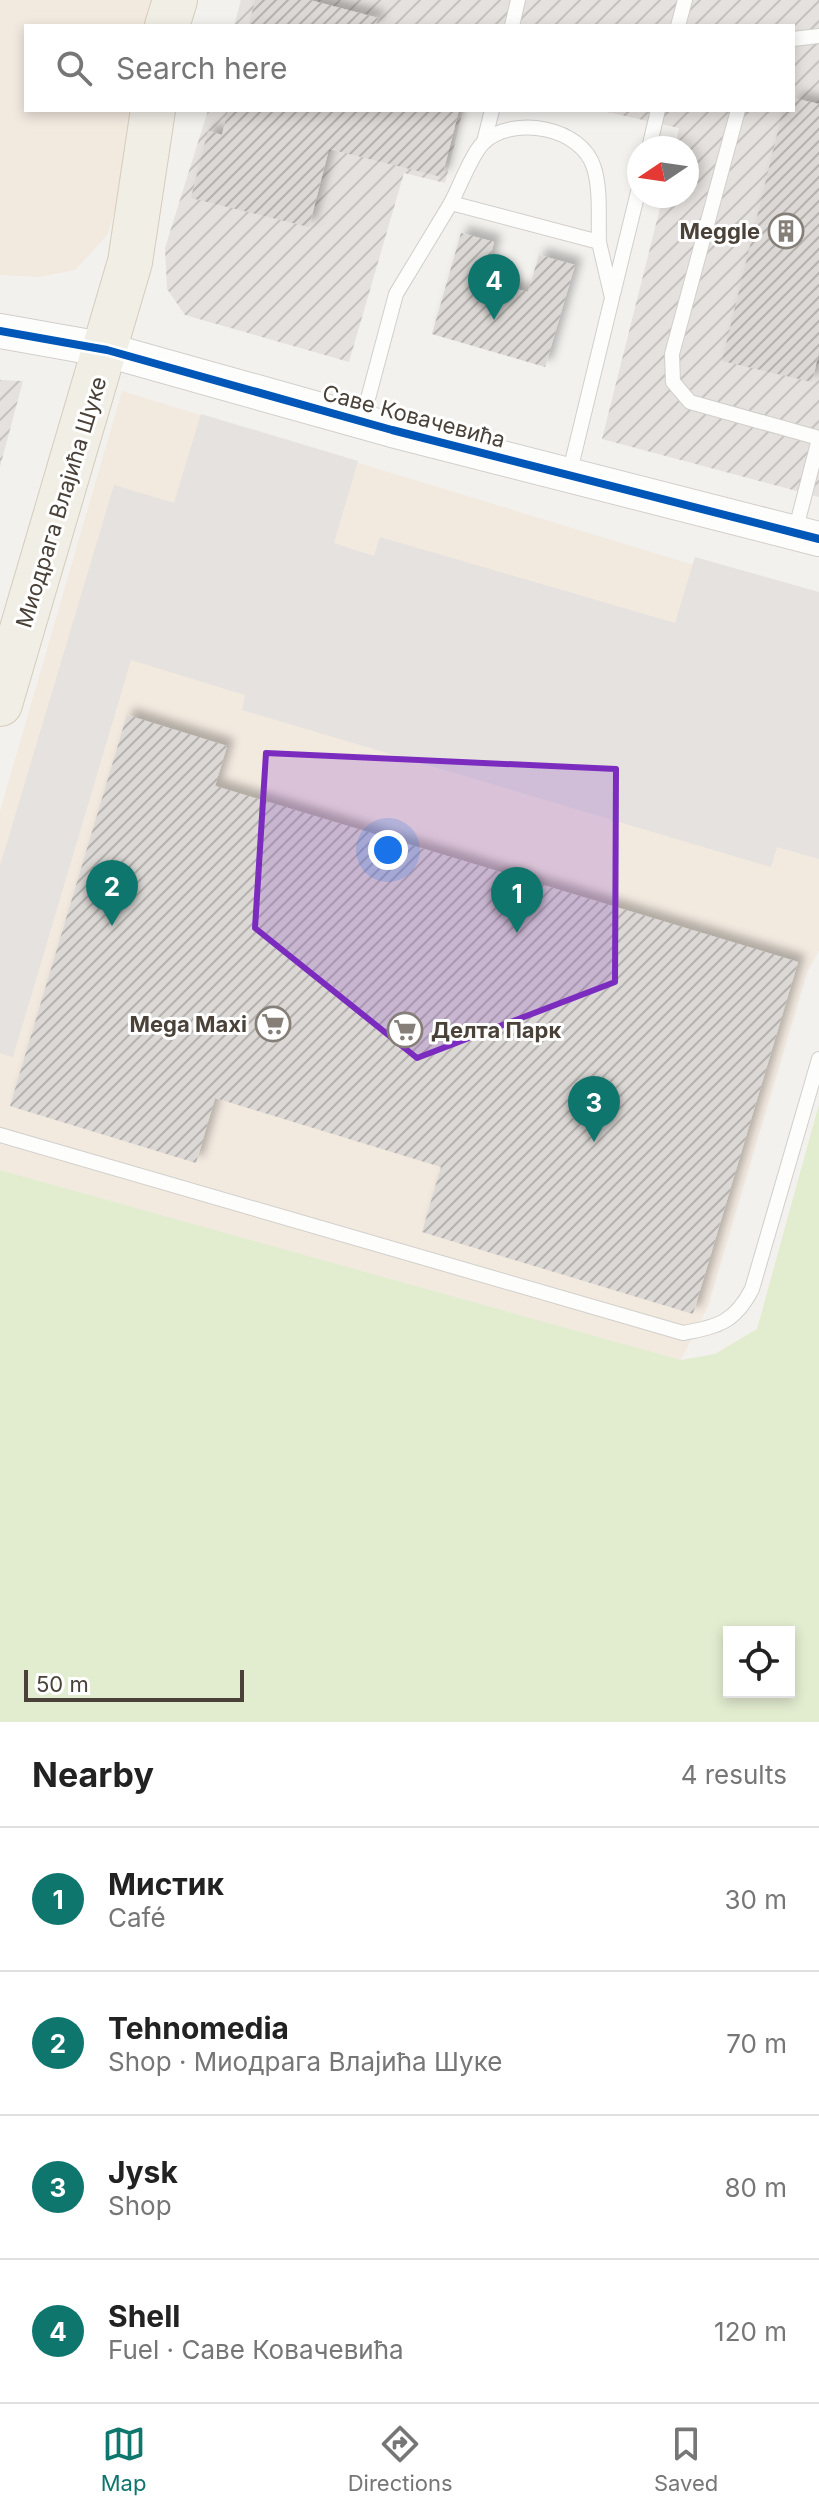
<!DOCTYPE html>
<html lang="en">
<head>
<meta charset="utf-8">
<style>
  body { margin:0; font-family:Inter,sans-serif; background:#f2f2f2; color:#222 }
  .controls { position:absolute; right:24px; bottom:24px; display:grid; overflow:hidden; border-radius:0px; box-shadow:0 4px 12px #0003 }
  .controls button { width:72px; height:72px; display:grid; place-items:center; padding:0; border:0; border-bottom:2px solid #e0e0e0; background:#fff; color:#222; font:40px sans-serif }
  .compass { position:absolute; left:627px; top:136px; width:72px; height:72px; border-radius:50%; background:#fff; box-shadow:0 4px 12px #0003; rotate:257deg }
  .scale { position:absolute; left:24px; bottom:20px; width:220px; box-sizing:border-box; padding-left:8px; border:4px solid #4a4239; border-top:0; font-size:22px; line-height:28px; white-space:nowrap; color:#4a4239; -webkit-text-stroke:6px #fff; paint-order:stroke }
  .you { position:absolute; left:388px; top:850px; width:28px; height:28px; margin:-20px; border:6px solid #fff; border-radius:50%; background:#1a73e8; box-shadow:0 0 0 12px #1a73e833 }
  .badge { display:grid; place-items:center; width:52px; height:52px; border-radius:50%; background:#0f766e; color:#fff; font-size:26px; font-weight:700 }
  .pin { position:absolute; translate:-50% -66px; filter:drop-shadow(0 2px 4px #0008) }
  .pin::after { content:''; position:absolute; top:42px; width:28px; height:24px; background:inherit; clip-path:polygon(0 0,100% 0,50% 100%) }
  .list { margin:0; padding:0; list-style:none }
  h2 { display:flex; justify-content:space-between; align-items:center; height:104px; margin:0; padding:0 32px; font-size:34px }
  h2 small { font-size:26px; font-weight:400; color:#767676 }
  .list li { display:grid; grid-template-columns:52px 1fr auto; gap:24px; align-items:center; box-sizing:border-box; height:144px; padding:0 32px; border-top:2px solid #e0e0e0 }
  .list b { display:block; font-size:30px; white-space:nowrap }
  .list p { margin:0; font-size:26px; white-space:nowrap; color:#767676 }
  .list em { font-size:26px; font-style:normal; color:#767676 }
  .icon { flex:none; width:44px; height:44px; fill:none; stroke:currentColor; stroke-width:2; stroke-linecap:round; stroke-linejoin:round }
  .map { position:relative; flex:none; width:819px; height:1722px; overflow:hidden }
  .search { position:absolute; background:#fff; box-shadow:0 4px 12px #0003; left:24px; right:24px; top:24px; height:88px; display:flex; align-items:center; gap:20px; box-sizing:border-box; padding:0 28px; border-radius:0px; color:#767676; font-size:30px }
  .sheet { height:680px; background:#fff }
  nav { display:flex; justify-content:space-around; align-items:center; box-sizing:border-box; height:112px; border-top:2px solid #e0e0e0; background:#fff; font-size:22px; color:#767676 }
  nav a { display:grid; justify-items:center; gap:4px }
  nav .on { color:#0f766e }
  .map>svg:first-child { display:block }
  .commercial { fill:#f2e9df }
  .industrial { fill:url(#industrial-furrows) }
  .green { fill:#e2eccf; fill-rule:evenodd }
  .parking { fill:#e5e2df }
  .building { fill:url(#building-hatch); filter:url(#shadow) }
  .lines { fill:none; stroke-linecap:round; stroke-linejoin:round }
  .service-casing { stroke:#d1cfcb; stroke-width:16 }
  .tertiary-casing { stroke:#d1cfcb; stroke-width:36 }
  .primary-casing { stroke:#d5ccbc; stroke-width:46 }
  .service { stroke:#fdfdfc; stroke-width:14 }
  .tertiary { stroke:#fdfdfc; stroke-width:34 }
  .primary { stroke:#f1eee6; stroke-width:44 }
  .cycleway-casing { stroke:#fff; stroke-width:13 }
  .cycleway { stroke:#0057b8; stroke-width:8 }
  .marked { fill:#7b2cbf; fill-opacity:0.2; stroke:#7b2cbf; stroke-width:6; stroke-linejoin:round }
  .labels { text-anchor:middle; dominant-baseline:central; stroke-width:6; stroke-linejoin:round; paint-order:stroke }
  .poi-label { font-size:22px; font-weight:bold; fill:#4a4239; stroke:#fff; text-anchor:end }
  .street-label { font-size:22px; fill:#4a4239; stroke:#fff }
</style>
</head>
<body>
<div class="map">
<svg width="819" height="1722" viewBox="0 0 819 1722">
  <defs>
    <pattern id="industrial-furrows" width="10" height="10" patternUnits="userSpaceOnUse" patternTransform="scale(2)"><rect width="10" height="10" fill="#e5e1de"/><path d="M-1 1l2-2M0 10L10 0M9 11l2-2" fill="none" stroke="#c6c2bf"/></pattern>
    <pattern id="building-hatch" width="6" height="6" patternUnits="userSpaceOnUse" patternTransform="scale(2)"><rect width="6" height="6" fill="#dbd8d5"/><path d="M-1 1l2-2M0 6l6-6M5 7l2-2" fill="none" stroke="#b4b1ae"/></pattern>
    <filter id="shadow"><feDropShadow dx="7" dy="-7" stdDeviation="4" flood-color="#0004"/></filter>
  </defs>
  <rect width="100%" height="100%" fill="#f3f1ee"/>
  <!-- commercial -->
  <g class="commercial">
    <polygon points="0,0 173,0 166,26 26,26 26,110 143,110 108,234 75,270 39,277 0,275"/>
    <polygon points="122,391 819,603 819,950 807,973 708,1306 681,1360 0,1170 0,811"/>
  </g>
  <!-- industrial -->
  <g class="industrial">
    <polygon points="241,0 819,0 819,497 602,439 663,196 687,196 687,148 675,148 679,128 598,110 793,110 793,26 234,26"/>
    <polygon points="208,110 463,110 445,183 404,173 349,362 185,315 167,289 165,248"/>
    <polygon points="0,380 23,381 0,467"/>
  </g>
  <!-- green -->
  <path class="green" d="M819 1104V1722H0V1170L681 1360 715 1354 757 1329ZM729 1632H789V1692H729Z"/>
  <!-- parking -->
  <polygon class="parking" points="201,414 358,461 334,543 358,551 374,556 380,537 675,623 695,557 819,592 819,859 777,847 771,867 242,710 245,695 131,660 13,1057 0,1053 0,866 114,485 174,503"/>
  <!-- building -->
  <g class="building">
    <polygon points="255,0 310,0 378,18 376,26 249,26"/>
    <polygon points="793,98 819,104 819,352 812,382 722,361 783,110 793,110"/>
    <polygon points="228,110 459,110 442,177 329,149 309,227 191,198 208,131 222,135"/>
    <polygon points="461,233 494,242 484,281 528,292 539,255 575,265 545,367 432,334"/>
    <polygon points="127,715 227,746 215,786 798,962 693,1314 422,1232 441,1167 215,1098 196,1163 10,1106"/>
  </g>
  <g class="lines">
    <!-- service casing -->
    <g class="service-casing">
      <g id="service">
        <polyline points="512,26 518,0"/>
        <polyline points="678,26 685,0"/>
        <polyline points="793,39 819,36"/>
        <polyline points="738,110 672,354 673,382 690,402 819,438"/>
        <polyline points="484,142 492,110"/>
        <polyline points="649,148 658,110"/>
        <path d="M451 203C459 188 472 153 484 142 514 115 582 127 594 168 601 190 598 219 599 242"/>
        <polyline points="613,294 639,188"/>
        <polyline points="362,421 396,294 451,203 599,242 612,298 569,475"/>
        <polyline points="795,532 819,439"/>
        <path d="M0 1135 683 1333C718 1327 735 1322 752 1289L819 1059"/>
      </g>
    </g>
    <!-- tertiary casing -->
    <g class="tertiary-casing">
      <polyline id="tertiary" points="0,331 107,350 392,430 819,539"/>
    </g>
    <!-- primary casing -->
    <g class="primary-casing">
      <g id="primary">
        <polyline points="167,26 175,0"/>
        <polyline points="0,704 130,262 153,110"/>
      </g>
    </g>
    <!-- service -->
    <use href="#service" class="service"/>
    <!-- tertiary -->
    <use href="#tertiary" class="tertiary"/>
    <!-- primary -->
    <use href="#primary" class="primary"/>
    <!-- cycleway casing -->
    <g class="cycleway-casing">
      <polyline id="cycleway" points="0,331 107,350 392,430 819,539"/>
    </g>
    <!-- cycleway -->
    <use href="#cycleway" class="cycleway"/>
  </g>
  <!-- marked area -->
  <path class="marked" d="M266 753 616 769 615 982 417 1058 255 928Z"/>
  <!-- icons -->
  <defs>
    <g id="building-ring" transform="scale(1.8)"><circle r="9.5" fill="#fff" stroke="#857f78" stroke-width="1.5"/><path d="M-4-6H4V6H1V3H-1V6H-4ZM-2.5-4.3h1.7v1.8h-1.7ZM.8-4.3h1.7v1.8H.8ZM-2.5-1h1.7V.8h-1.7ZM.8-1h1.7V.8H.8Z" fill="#857f78"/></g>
    <g id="supermarket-ring" transform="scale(1.8)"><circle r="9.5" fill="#fff" stroke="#857f78" stroke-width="1.5"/><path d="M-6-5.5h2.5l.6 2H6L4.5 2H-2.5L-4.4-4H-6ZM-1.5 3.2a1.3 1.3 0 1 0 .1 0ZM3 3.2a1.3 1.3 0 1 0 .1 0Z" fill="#857f78"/></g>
  </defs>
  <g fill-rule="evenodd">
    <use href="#building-ring" x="786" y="231"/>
    <use href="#supermarket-ring" x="273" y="1024"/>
    <use href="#supermarket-ring" x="405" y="1030"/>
  </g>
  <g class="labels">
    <!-- poi labels -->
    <g class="poi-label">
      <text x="760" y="231">Meggle</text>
      <text x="247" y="1024">Mega Maxi</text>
      <text x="431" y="1030" text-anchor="start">Делта Парк</text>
    </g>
    <!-- street labels -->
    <g class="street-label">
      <text transform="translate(414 416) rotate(15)">Саве Ковачевића</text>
      <text transform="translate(61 502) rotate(-73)">Миодрага Влајића Шуке</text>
    </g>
  </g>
</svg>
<div class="controls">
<button><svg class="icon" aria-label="locate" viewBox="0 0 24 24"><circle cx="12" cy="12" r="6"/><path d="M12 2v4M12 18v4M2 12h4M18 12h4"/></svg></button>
</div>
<svg class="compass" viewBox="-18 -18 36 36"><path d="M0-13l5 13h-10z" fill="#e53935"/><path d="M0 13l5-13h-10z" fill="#767676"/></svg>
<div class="scale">50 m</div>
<div class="you"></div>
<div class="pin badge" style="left:517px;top:933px">1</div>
<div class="pin badge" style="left:112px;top:926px">2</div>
<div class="pin badge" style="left:594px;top:1142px">3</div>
<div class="pin badge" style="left:494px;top:320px">4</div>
<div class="search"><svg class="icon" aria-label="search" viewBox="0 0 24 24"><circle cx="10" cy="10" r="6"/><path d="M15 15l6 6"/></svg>Search here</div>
</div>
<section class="sheet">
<h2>Nearby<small>4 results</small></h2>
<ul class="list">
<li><span class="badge">1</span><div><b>Мистик</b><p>Café</p></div><em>30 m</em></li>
<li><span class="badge">2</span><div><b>Tehnomedia</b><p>Shop · Миодрага Влајића Шуке</p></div><em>70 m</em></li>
<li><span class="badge">3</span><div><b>Jysk</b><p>Shop</p></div><em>80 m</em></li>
<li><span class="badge">4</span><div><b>Shell</b><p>Fuel · Саве Ковачевића</p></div><em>120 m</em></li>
</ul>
</section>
<nav>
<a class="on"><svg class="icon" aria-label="map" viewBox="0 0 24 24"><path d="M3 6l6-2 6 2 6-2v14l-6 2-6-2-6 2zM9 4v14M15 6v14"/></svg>Map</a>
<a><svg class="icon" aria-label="directions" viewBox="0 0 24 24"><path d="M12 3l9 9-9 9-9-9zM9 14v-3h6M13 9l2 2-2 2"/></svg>Directions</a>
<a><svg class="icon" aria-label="saved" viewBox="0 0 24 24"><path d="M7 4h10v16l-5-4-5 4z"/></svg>Saved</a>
</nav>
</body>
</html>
